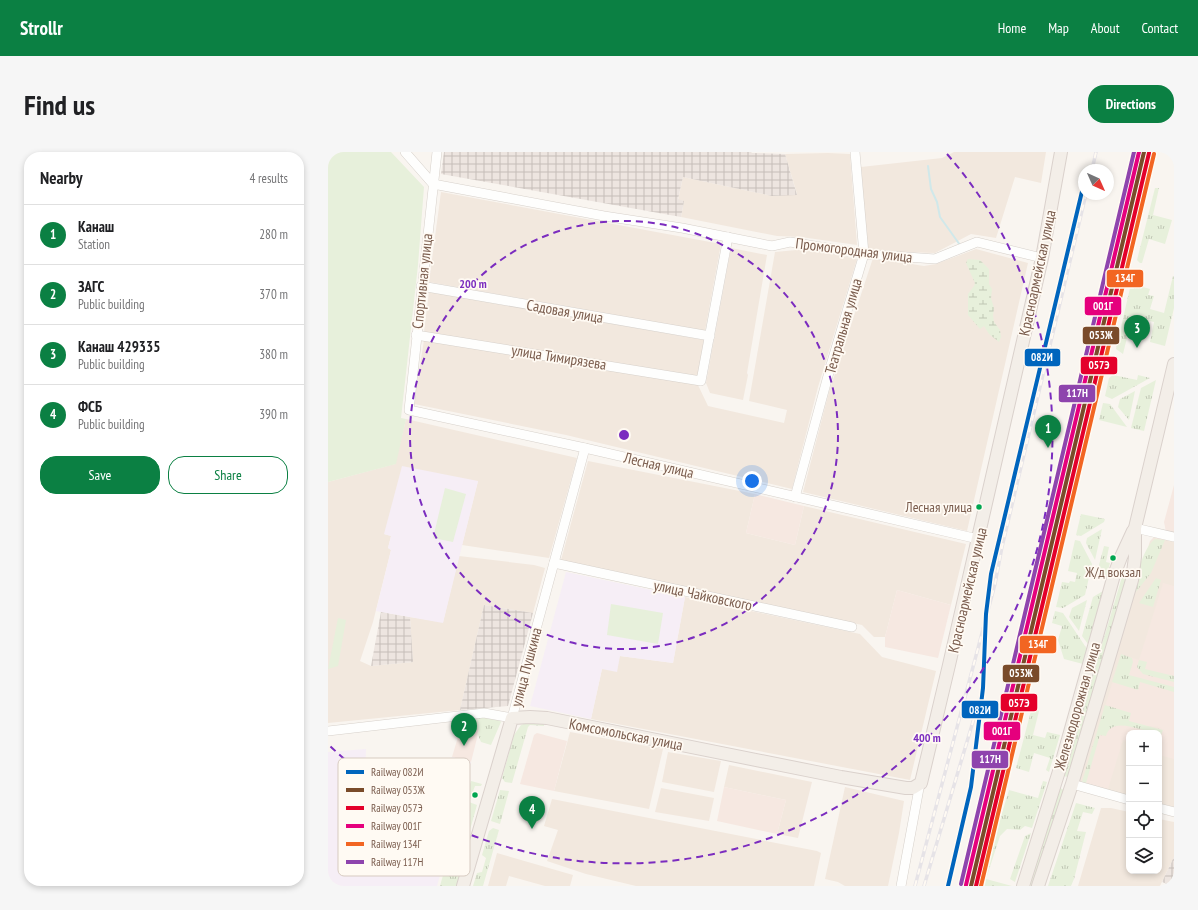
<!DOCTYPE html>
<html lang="en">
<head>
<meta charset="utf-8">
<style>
  body { margin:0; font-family:"PT Sans Narrow",sans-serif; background:#f6f6f6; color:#202124 }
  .controls { position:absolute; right:12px; bottom:12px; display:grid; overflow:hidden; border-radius:8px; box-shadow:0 2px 6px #0003 }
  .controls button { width:36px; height:36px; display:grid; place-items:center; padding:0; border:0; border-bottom:1px solid #e0e0e0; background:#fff; color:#202124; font:20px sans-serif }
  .compass { position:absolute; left:750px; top:12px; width:36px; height:36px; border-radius:50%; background:#fff; box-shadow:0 2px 6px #0003; rotate:135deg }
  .you { position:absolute; left:424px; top:329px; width:14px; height:14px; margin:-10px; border:3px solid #fff; border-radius:50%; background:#1a73e8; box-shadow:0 0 0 6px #1a73e833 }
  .badge { display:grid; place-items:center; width:26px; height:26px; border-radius:50%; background:#0b8043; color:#fff; font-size:13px; font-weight:700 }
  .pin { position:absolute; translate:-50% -33px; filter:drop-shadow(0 1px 2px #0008) }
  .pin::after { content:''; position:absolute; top:21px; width:14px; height:12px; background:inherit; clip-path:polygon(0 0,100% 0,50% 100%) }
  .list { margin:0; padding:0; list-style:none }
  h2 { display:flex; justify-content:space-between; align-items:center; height:52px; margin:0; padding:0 16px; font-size:17px }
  h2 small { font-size:13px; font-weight:400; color:#757577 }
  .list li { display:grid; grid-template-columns:26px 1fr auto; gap:12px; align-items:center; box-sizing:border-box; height:60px; padding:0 16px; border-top:1px solid #e0e0e0 }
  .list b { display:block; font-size:15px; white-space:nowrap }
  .list p { margin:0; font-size:13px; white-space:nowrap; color:#757577 }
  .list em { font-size:13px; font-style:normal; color:#757577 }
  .actions { display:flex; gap:8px; padding:12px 16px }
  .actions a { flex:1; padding:9px 0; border:1px solid #0b8043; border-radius:16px; text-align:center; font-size:14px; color:#0b8043 }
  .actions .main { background:#0b8043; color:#fff }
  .icon { flex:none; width:22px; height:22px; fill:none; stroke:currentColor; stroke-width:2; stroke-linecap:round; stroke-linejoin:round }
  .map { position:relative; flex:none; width:846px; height:734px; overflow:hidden; border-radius:16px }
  header { display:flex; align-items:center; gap:24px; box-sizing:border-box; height:56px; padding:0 20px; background:#0b8043; color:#fff }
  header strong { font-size:19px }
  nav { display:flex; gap:22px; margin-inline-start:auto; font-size:14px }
  .intro { display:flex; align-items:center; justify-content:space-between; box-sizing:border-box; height:96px; padding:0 24px }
  h1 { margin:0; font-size:28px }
  .button { padding:10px 18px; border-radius:16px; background:#0b8043; color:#fff; font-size:14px; font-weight:700 }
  main { display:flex; gap:24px; padding:0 24px }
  aside { flex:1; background:#fff; border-radius:16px; box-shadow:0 2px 6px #0003 }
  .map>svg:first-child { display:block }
  .residential { fill:#f2e8de }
  .commercial { fill:#f6e8e1 }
  .industrial { fill:url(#industrial-grid) }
  .education { fill:#f6eef6 }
  .grass { fill:url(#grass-tufts) }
  .wetland { fill:url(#wetland-marsh) }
  .park { fill:#e7f0db }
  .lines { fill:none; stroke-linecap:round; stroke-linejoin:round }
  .stream { stroke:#d0e8ea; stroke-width:2 }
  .minor-casing { stroke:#d7d1cb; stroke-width:10 }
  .major-casing { stroke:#dad1cc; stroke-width:14 }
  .minor { stroke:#fefefd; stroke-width:9 }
  .major { stroke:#f3eee8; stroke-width:12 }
  .rail-casing { stroke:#e6e3e7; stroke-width:3.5 }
  .rail { stroke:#fffaf3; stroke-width:2; stroke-dasharray:6; stroke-linecap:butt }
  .rail-1-casing { stroke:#fffaf3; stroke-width:7 }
  .rail-2-casing { stroke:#fffaf3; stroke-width:7 }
  .rail-3-casing { stroke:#fffaf3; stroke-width:7 }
  .rail-4-casing { stroke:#fffaf3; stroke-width:7 }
  .rail-5-casing { stroke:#fffaf3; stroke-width:7 }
  .rail-6-casing { stroke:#fffaf3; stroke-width:7 }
  .rail-1 { stroke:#0065bd; stroke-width:4 }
  .rail-2 { stroke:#7a4b2a; stroke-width:4 }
  .rail-3 { stroke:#e4002b; stroke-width:4 }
  .rail-4 { stroke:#e5007d; stroke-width:4 }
  .rail-5 { stroke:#f26522; stroke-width:4 }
  .rail-6 { stroke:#8e44ad; stroke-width:4 }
  .ring { fill:none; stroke:#7b2cbf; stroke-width:2; stroke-dasharray:7 5 }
  .bus-dot { fill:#00a651; stroke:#fffaf3; stroke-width:1.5 }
  .labels { text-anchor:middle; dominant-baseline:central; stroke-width:3.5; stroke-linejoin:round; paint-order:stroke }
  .bus-label { font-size:14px; fill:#7a5c4d; stroke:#fffaf3; text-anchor:end }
  .street-label { font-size:15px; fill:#7a5c4d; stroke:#fffaf3 }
  .key { fill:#fffaf3; stroke:#d7cbc1; stroke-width:1 }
  .key-label { font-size:11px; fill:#7a5c4d }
  .centre { fill:#7b2cbf; stroke:#fffaf3; stroke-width:2 }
  .ring-label { font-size:12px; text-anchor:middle; font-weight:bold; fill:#7b2cbf; stroke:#fffaf3; stroke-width:3.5; stroke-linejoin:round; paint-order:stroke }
  .line-badge { stroke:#fffaf3; stroke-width:1.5 }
  .badge-label { font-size:11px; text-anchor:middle; font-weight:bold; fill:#fff }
</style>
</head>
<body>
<header>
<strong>Strollr</strong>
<nav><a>Home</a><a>Map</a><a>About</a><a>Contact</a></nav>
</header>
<div class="intro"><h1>Find us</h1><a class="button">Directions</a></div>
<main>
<aside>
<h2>Nearby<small>4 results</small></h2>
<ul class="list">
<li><span class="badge">1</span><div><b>Канаш</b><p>Station</p></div><em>280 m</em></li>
<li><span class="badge">2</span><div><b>ЗАГС</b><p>Public building</p></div><em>370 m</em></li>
<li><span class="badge">3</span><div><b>Канаш 429335</b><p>Public building</p></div><em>380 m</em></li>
<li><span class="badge">4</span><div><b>ФСБ</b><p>Public building</p></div><em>390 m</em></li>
</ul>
<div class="actions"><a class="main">Save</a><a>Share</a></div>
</aside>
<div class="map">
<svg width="846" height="734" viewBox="0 0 846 734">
  <defs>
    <pattern id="industrial-grid" width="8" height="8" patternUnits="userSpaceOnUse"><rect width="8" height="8" fill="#ede5e0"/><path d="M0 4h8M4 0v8" fill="none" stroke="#c5bdb8"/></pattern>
    <pattern id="grass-tufts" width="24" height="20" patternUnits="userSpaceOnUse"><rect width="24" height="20" fill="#e7f0db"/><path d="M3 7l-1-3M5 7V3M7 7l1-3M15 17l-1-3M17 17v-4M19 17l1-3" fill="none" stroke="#c0c6b4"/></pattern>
    <pattern id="wetland-marsh" width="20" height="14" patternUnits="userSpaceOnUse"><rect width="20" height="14" fill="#e7f0db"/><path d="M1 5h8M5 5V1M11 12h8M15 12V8" fill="none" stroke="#c0c6b4"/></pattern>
  </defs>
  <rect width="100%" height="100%" fill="#f9f5f0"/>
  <!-- residential -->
  <g class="residential">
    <polygon points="626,0 718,0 713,31 687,25 668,86 643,82 607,101 540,99 533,15 614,6"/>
    <polygon points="500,1 522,2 529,93 473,85 449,84 353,65 356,49 350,48 355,25 444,44 469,42 457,2"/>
    <polygon points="113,40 393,92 377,179 101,130"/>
    <polygon points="403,96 439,103 419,221 420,223 415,248 382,241 378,231"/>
    <polygon points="479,97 529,107 490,235 464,337 238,283 86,252 96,188 369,231 380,254 456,271 459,258 421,249 447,100"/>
    <polygon points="648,97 700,111 639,379 475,340 501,240 545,106 596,114 608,112"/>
    <polygon points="101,140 376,188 370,224 96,180"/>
    <polygon points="78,267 249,306 221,406 134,393 150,329 56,382 63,384 60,396 63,398 45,470 32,509 43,514 85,510 82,465 115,470 131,404 206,413 217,416 205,461 156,453 132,558 0,571 0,330 67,312"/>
    <polygon points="260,309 427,342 418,381 467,393 476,354 638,392 623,453 569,438 557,485 546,485 534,473 233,408"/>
    <polygon points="826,385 834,385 846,388 846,656 831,652 831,581 801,581 801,644 751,631 749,628 822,389"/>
    <polygon points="357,445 532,482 554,505 608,519 582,628 263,567 274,517 292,504 345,511"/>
    <polygon points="242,580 335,597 321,657 226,639"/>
    <polygon points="340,600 393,609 386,640 334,630"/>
    <polygon points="401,613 484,630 470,686 449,682 458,648 396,635"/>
    <polygon points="517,635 576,649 571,681 560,734 517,734 510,730 497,727"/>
    <polygon points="333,636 386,646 381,669 327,660"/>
    <polygon points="224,647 489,699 493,701 486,734 308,734 258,722 219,709 230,678 216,674"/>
    <polygon points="773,656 783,656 801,660 801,719 831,719 831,667 846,670 846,705 832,734 750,734"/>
    <polygon points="169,701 245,723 242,734 217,734 181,724 178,734 160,734"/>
  </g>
  <!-- commercial -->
  <g class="commercial">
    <polygon points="846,333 846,381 838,380 836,370"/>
    <polygon points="427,342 476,354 467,393 418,381"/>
    <polygon points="835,431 846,434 846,607 831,603 831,581 801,581 801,590 795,588 780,637 754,630 793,502 811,508"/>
    <polygon points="569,438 623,453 610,506 557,495 557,485"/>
    <polygon points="151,578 143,610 124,605 130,585 130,579"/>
    <polygon points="209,581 239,589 226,639 192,632 206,583"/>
    <polygon points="396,635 458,648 449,682 389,669"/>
  </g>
  <!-- industrial -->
  <g class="industrial">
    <polygon points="116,0 423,0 424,1 457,2 469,43 444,44 355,25 350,47 356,49 353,65 113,22"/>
    <polygon points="156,453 205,461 180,554 132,558"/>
    <polygon points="53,460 82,465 85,510 43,514"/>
    <polygon points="846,705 846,734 844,734 834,730"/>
  </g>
  <!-- education -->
  <g class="education">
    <polygon points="74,314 150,329 115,471 48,459 63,398 60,396 63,384 56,382"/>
    <polygon points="238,420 357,445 345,511 292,504 289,520 274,517 263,567 202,554"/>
    <polygon points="38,597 37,629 50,628 46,647 42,646 41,654 85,662 104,656 118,608 123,609 124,605 143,610 109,734 0,734 0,600"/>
  </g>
  <!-- grass -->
  <g class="grass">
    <polygon points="827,36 831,36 825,63 844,68 837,92 821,87 814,111 812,111 809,108"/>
    <polygon points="845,124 846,125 846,156 837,194 822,190 826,170 804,165 795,202 788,197 802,136 808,133 822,137 820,143 826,144 822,157 836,161"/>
    <polygon points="785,223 809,228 810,223 822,226 784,247 777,244 781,226"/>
    <polygon points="828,228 816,279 803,276 813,236"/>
    <polygon points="807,239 801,268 790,255 792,247"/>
    <polygon points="775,251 782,252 799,275 771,268"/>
    <polygon points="753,362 777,367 776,370 753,384 748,383"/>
    <polygon points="774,377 767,408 758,391 759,386"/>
    <path d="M827 387 837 388 823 421 803 446C808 429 813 398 827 387Z"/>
    <polygon points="747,388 752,389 764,412 757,443 735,456 728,455 734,430 741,431 742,429 747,430 749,421 740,419"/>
    <polygon points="776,394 781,395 778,410 782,411 778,426 771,413"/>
    <polygon points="796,418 800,419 740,625 735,624"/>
    <polygon points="828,426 833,428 825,455 811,451"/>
    <polygon points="775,439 760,492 754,484 765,445"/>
    <polygon points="759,448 751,479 741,465 744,456"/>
    <polygon points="727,459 735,461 759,497 755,512 736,507 730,488 734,474 724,471"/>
    <polygon points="793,502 804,506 805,510 801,523 846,535 846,540 812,530 810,538 784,530"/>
    <polygon points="811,508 819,510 817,517 846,524 846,530 815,522 809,515"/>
    <path d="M777 553 803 561 801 569 835 578 833 583H831V581C816 581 784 562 778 584L772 583 758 631 754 630Z"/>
    <polygon points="704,555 711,559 705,583 717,586 719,580 732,583 721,620 718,618 722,606 706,601 701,620 688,616"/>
    <polygon points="170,564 173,570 163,593 153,590 150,583 151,578 130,579 129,568"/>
    <polygon points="201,570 216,571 216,574 202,573 200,575 184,631 177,630 174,626 186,583 193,573"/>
    <polygon points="143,629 154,632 153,634 147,634 141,650 149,653 140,685 133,687 126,685"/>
    <polygon points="715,629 719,630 704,676 697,674 692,678 679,677 672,684 658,727 684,734 652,734 681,638 710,646"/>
    <polygon points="732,636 736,638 706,734 702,734"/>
    <polygon points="172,638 181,639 172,672 163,669"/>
    <polygon points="748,651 767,656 764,662 755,660 749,679 758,680 746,727 743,734 720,734"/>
    <polygon points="165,676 171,678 155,734 145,734 149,721 154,720 158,706 154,703 161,679"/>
    <polygon points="703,681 687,730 682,727 697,684"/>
    <polygon points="124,691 134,695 138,700 129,734 112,734"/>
  </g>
  <!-- wetland -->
  <polygon class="wetland" points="640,107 652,108 661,117 661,132 664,137 663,146 666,156 665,164 666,170 672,178 673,185 671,190 661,182 656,174 652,177 640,163 640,142 646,134 647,131 638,111"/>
  <!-- park -->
  <g class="park">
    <polygon points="0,0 63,0 96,35 90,113 73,266 78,267 68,312 0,330"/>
    <polygon points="117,336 138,342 125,390 105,386"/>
    <polygon points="283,452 335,461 330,492 279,483"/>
    <polygon points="10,466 18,468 10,514 0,517"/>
  </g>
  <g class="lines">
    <!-- stream -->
    <polyline class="stream" points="600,14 603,37 609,50 612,65 632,93"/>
    <!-- minor casing -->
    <g class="minor-casing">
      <g id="minor">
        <polyline points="77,0 105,32 276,64 354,76 444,94 462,90 536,102 607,107 649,90 714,106"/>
        <polyline points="109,0 81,258 257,296 650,387"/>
        <polyline points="93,134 382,184"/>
        <polyline points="88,183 373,229 400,85"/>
        <polyline points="467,345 503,213 536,102 527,0"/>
        <polyline points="807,376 846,385"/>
        <polyline points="226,411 524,475"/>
        <polyline points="0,579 156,561 184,566 257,296"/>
        <polyline points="744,632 801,648"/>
        <polyline points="831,656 846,660"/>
        <polyline points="573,734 592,631"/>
      </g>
    </g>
    <!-- major casing -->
    <g class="major-casing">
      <g id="major">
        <polyline points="135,734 184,566 202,565 219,566 513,625 578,636 585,636 593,631 621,513 714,106 733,0"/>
        <polyline points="695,734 732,616 786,423 793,405 805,379"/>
        <polyline points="710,734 744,632 804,428 807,405 807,376 846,212"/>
      </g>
    </g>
    <!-- minor -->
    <use href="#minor" class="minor"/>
    <!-- major -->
    <use href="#major" class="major"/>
    <!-- rail casing -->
    <g class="rail-casing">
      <g id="rail">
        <polyline points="764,18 768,0"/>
        <polyline points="645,699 810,0"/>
        <polyline points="587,734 667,432 674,395 758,42"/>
        <polyline points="596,734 655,536"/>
      </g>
    </g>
    <!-- rail -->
    <use href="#rail" class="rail"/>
    <!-- rail-1 casing -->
    <g class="rail-1-casing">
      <polyline id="rail-1" points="620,734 643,635 655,536 658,462 663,422 756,31"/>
    </g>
    <!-- rail-2 casing -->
    <g class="rail-2-casing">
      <polyline id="rail-2" points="643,734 816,0"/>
    </g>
    <!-- rail-3 casing -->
    <g class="rail-3-casing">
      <polyline id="rail-3" points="648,734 821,1"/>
    </g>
    <!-- rail-4 casing -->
    <g class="rail-4-casing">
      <polyline id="rail-4" points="638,733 811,0"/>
    </g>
    <!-- rail-5 casing -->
    <g class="rail-5-casing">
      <polyline id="rail-5" points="653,734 826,2"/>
    </g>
    <!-- rail-6 casing -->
    <g class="rail-6-casing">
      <polyline id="rail-6" points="633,732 806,0"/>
    </g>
    <!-- rail-1 -->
    <use href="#rail-1" class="rail-1"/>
    <!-- rail-2 -->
    <use href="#rail-2" class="rail-2"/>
    <!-- rail-3 -->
    <use href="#rail-3" class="rail-3"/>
    <!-- rail-4 -->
    <use href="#rail-4" class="rail-4"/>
    <!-- rail-5 -->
    <use href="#rail-5" class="rail-5"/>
    <!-- rail-6 -->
    <use href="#rail-6" class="rail-6"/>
  </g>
  <!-- distance rings -->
  <g class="ring">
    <circle cx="296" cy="283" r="214"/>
    <path d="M619 2A428 428 0 0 1 1 593"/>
  </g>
  <!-- markers -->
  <g class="bus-dot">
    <circle cx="651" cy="355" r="3.5"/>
    <circle cx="785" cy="406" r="3.5"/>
    <circle cx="147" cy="643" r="3.5"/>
  </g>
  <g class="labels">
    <!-- bus labels -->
    <g class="bus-label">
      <text x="644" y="355">Лесная улица</text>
      <text x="785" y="420" text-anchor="middle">Ж/д вокзал</text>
    </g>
    <!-- street labels -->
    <g class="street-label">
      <text transform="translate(526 98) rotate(7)">Промогородная улица</text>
      <text transform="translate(709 121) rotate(-78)">Красноармейская улица</text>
      <text transform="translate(94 129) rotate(-84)">Спортивная улица</text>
      <text transform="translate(237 159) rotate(10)">Садовая улица</text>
      <text transform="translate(515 174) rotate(-74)">Театральная улица</text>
      <text transform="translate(231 205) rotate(9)">улица Тимирязева</text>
      <text transform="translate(331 313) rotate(13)">Лесная улица</text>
      <text transform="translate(639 438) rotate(-77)">Красноармейская улица</text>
      <text transform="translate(375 443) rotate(12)">улица Чайковского</text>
      <text transform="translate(198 515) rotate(-75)">улица Пушкина</text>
      <text transform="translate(749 554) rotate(-74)">Железнодорожная улица</text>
      <text transform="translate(298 582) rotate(11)">Комсомольская улица</text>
    </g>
  </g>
  <!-- legend -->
  <rect x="10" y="606" width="132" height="118" rx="6" class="key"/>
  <rect x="18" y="618" width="18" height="4" fill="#0065bd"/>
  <rect x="18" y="636" width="18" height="4" fill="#7a4b2a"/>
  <rect x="18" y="654" width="18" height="4" fill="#e4002b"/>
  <rect x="18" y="672" width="18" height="4" fill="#e5007d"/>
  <rect x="18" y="690" width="18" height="4" fill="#f26522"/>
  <rect x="18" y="708" width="18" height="4" fill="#8e44ad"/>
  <g class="key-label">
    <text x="43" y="624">Railway 082И</text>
    <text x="43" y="642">Railway 053Ж</text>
    <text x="43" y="660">Railway 057Э</text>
    <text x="43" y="678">Railway 001Г</text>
    <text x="43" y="696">Railway 134Г</text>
    <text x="43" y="714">Railway 117Н</text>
  </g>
  <circle cx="296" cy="283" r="6" class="centre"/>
  <g class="ring-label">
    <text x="145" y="136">200 m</text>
    <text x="599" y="590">400 m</text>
  </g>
  <g class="line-badge">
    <rect x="778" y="117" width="38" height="19" rx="4" fill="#f26522"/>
    <rect x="756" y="144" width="38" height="20" rx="4" fill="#e5007d"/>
    <rect x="754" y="174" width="38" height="19" rx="4" fill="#7a4b2a"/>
    <rect x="696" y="196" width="37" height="19" rx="4" fill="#0065bd"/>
    <rect x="752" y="204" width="38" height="19" rx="4" fill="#e4002b"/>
    <rect x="730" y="232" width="38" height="19" rx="4" fill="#8e44ad"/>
    <rect x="691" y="483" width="38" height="19" rx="4" fill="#f26522"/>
    <rect x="674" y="512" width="38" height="19" rx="4" fill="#7a4b2a"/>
    <rect x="672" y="541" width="38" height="19" rx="4" fill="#e4002b"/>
    <rect x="633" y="548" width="38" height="19" rx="4" fill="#0065bd"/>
    <rect x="655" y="569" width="38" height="20" rx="4" fill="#e5007d"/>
    <rect x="643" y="598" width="38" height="19" rx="4" fill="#8e44ad"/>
  </g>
  <g class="badge-label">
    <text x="797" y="130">134Г</text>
    <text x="775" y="158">001Г</text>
    <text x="773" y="187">053Ж</text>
    <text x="714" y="209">082И</text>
    <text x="771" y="217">057Э</text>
    <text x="749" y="245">117Н</text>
    <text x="710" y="496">134Г</text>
    <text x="693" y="525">053Ж</text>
    <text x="691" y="555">057Э</text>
    <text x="652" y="562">082И</text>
    <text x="674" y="583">001Г</text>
    <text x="662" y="611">117Н</text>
  </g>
</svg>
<div class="controls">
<button>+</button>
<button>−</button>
<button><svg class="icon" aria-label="locate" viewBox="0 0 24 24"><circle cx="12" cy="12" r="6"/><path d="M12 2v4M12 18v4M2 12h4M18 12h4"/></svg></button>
<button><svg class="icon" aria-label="layers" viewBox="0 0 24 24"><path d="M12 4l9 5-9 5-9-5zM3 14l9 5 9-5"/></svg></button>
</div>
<svg class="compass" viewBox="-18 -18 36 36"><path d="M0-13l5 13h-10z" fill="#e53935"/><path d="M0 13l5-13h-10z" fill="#757577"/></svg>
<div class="you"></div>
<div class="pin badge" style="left:720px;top:296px">1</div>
<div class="pin badge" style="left:136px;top:594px">2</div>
<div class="pin badge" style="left:809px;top:196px">3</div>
<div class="pin badge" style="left:204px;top:677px">4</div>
</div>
</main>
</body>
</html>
